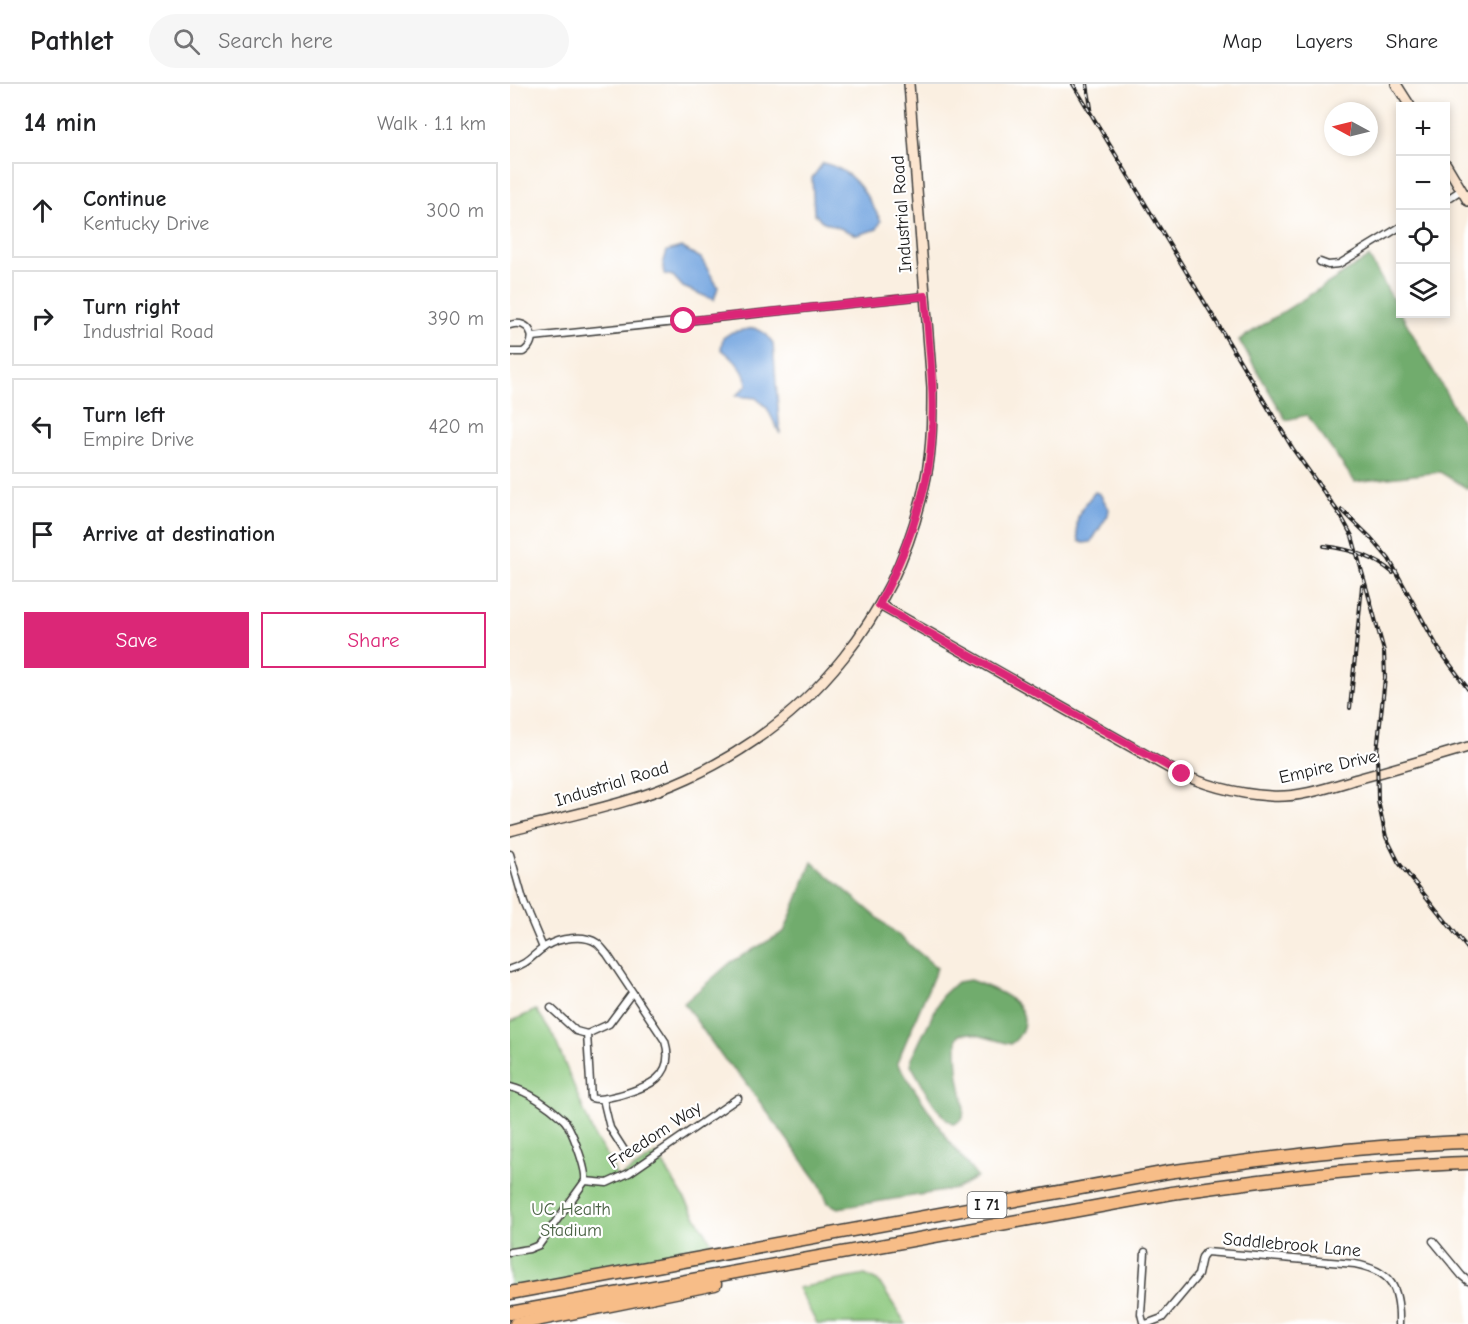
<!DOCTYPE html>
<html lang="en">
<head>
<meta charset="utf-8">
<style>
  body { margin:0; font-family:"Comic Neue",sans-serif; background:#f6f6f6; color:#202124 }
  .controls { position:absolute; right:18px; top:18px; display:grid; overflow:hidden; border-radius:0px; box-shadow:0 3px 9px #0003 }
  .controls button { width:54px; height:54px; display:grid; place-items:center; padding:0; border:0; border-bottom:2px solid #e0e0e0; background:#fff; color:#202124; font:30px sans-serif }
  .compass { position:absolute; left:814px; top:18px; width:54px; height:54px; border-radius:50%; background:#fff; box-shadow:0 3px 9px #0003; rotate:277deg }
  .stop { position:absolute; width:18px; height:18px; margin:-14px; border:4px solid #db2777; border-radius:50%; background:#fff }
  .stop.end { background:#db2777; border-color:#fff; box-shadow:0 2px 6px #0008 }
  .list { margin:0; padding:0; list-style:none }
  h2 { display:flex; justify-content:space-between; align-items:center; height:78px; margin:0; padding:0 24px; font-size:26px }
  h2 small { font-size:20px; font-weight:400; color:#757577 }
  .list li { display:grid; grid-template-columns:39px 1fr auto; gap:18px; align-items:center; box-sizing:border-box; height:96px; margin:0 12px 12px; padding:0 12px; border:2px solid #e0e0e0; border-radius:0px }
  .list b { display:block; font-size:22px; white-space:nowrap }
  .list p { margin:0; font-size:20px; white-space:nowrap; color:#757577 }
  .list em { font-size:20px; font-style:normal; color:#757577 }
  .actions { display:flex; gap:12px; padding:18px 24px }
  .actions a { flex:1; padding:14px 0; border:2px solid #db2777; border-radius:0px; text-align:center; font-size:21px; color:#db2777 }
  .actions .main { background:#db2777; color:#fff }
  .icon { flex:none; width:33px; height:33px; fill:none; stroke:currentColor; stroke-width:2; stroke-linecap:round; stroke-linejoin:round }
  .map { position:relative; flex:none; width:958px; height:1240px; overflow:hidden }
  header { display:flex; align-items:center; gap:36px; box-sizing:border-box; height:84px; padding:0 30px; background:#fff; border-bottom:2px solid #e0e0e0 }
  header strong { font-size:28px }
  nav { display:flex; gap:33px; margin-inline-start:auto; font-size:21px }
  .search { width:420px; height:54px; background:#f6f6f6; display:flex; align-items:center; gap:15px; box-sizing:border-box; padding:0 21px; border-radius:33px; color:#757577; font-size:22px }
  main { display:flex }
  aside { flex:1; background:#fff }
  .map>svg:first-child { display:block }
  .green { fill:#8cc87e; stroke:#54724d; stroke-width:1.5 }
  .forest { fill:#71ac6d; stroke:#466444; stroke-width:1.5 }
  .water { fill:#74a6e0; stroke:#48617e; stroke-width:1.5 }
  .lines { fill:none; stroke-linecap:round; stroke-linejoin:round }
  .street-casing { stroke:#3d3c3a; stroke-width:9 }
  .secondary-casing { stroke:#3d3c3a; stroke-width:12 }
  .highway-casing { stroke:#3d3c3a; stroke-width:15 }
  .street { stroke:#fff; stroke-width:6 }
  .secondary { stroke:#fce5cf; stroke-width:9 }
  .highway { stroke:#f7bd88; stroke-width:12 }
  .rail-casing { stroke:#1c1c1c; stroke-width:4 }
  .rail { stroke:#fff; stroke-width:1.5; stroke-dasharray:4.5; stroke-linecap:butt }
  .route { stroke:#db2777; stroke-width:8 }
  .labels { text-anchor:middle; dominant-baseline:central; stroke-width:4.5; stroke-linejoin:round; paint-order:stroke }
  .shield { fill:#fff; stroke:#606060; stroke-width:1.5 }
  .shield-label { font-size:16px; font-weight:bold; fill:#1c1c1c }
  .street-label { font-size:18px; fill:#1c1c1c; stroke:#fff }
  .park-label { font-size:18px; fill:#496143; stroke:#fff }
</style>
</head>
<body>
<header>
<strong>Pathlet</strong>
<div class="search"><svg class="icon" aria-label="search" viewBox="0 0 24 24"><circle cx="10" cy="10" r="6"/><path d="M15 15l6 6"/></svg>Search here</div>
<nav><a>Map</a><a>Layers</a><a>Share</a></nav>
</header>
<main>
<aside>
<h2>14 min<small>Walk · 1.1 km</small></h2>
<ul class="list">
<li><svg class="icon" aria-label="ahead" viewBox="0 0 24 24"><path d="M12 20V5M6 11l6-6 6 6"/></svg><div><b>Continue</b><p>Kentucky Drive</p></div><em>300 m</em></li>
<li><svg class="icon" aria-label="right" viewBox="0 0 24 24"><path d="M7 20v-9h11M14 6l5 5-5 5"/></svg><div><b>Turn right</b><p>Industrial Road</p></div><em>390 m</em></li>
<li><svg class="icon" aria-label="left" viewBox="0 0 24 24"><path d="M17 20v-9H6M10 6l-5 5 5 5"/></svg><div><b>Turn left</b><p>Empire Drive</p></div><em>420 m</em></li>
<li><svg class="icon" aria-label="arrive" viewBox="0 0 24 24"><path d="M6 21V4h12l-3 4 3 4H6"/></svg><div><b>Arrive at destination</b></div></li>
</ul>
<div class="actions"><a class="main">Save</a><a>Share</a></div>
</aside>
<div class="map">
<svg width="958" height="1240" viewBox="0 0 958 1240">
  <rect width="100%" height="100%" fill="#fff"/>
  <filter id="ink" filterUnits="userSpaceOnUse"><feTurbulence type="fractalNoise" baseFrequency=".0167" numOctaves="2"/><feDisplacementMap in="SourceGraphic" scale="12" xChannelSelector="R" yChannelSelector="G"/><feConvolveMatrix kernelMatrix="1 2 1 2 8 2 1 2 1" color-interpolation-filters="sRGB"/></filter>
  <filter id="wash" filterUnits="userSpaceOnUse"><feTurbulence type="fractalNoise" baseFrequency=".008" numOctaves="4" result="noise"/><feDisplacementMap in="SourceGraphic" scale="24" xChannelSelector="R" yChannelSelector="G"/><feGaussianBlur stdDeviation="1.35" result="paint"/><feColorMatrix in="noise" values="0 0 0 0 0 0 0 0 0 0 0 0 0 0 0 0 0 1.4 0 .05"/><feComposite in="paint" operator="in"/></filter>
  <g filter="url(#wash)">
    <rect width="100%" height="100%" fill="#faefe1"/>
    <!-- green -->
    <g class="green">
      <polygon points="26,926 44,953 85,1054 101,1077 107,1095 147,1070 209,1170 0,1209 0,938"/>
      <polygon points="355,1191 369,1198 396,1240 307,1240 288,1204"/>
    </g>
    <!-- forest -->
    <g class="forest">
      <polygon points="859,173 958,348 958,405 930,388 845,398 797,331 776,336 729,256"/>
      <polygon points="302,778 427,884 387,979 439,1057 467,1093 446,1105 328,1124 318,1119 309,1099 230,991 212,973 174,919 221,878 274,848"/>
      <path d="M460 896C480 903 524 918 512 946 509 953 506 957 500 960L460 949 450 950 447 954C447 964 447 974 448 984 449 1004 456 1012 453 1034L445 1040C428 1035 411 997 401 981V975L432 912 447 898Z"/>
    </g>
    <!-- water -->
    <g class="water">
      <path d="M313 79C345 86 356 110 371 137L367 145 347 151 312 137 304 129 302 94Z"/>
      <polygon points="171,163 191,174 208,203 204,216 173,203 163,192 154,190 153,180 157,167"/>
      <path d="M244 244 256 250 263 259 270 350 257 324 246 314 226 312 237 301C236 286 223 274 211 265L213 254 222 248Z"/>
      <path d="M585 408 590 410 599 425 598 431 581 458 573 459 569 457C563 432 570 426 585 408Z"/>
    </g>
  </g>
  <g filter="url(#ink)">
    <g class="lines">
      <!-- street casing -->
      <g class="street-casing">
        <g id="street">
          <polyline points="936,116 951,106"/>
          <polyline points="810,178 818,181 829,180 890,143"/>
          <path d="M0 241C20 234 30 257 13 268H0"/>
          <polyline points="23,253 415,212"/>
          <polyline points="0,770 14,819 33,864"/>
          <path d="M0 885C20 879 21 872 36 862 49 854 74 850 87 859 91 862 94 867 97 870L155 957C166 993 138 1003 110 1011 100 1013 91 1017 81 1014L77 950"/>
          <polyline points="41,924 66,947 77,950"/>
          <polyline points="77,950 99,940 122,909"/>
          <path d="M0 1003C18 1007 39 1022 53 1035 61 1042 77 1086 75 1097"/>
          <polyline points="93,1015 100,1044 116,1069"/>
          <polyline points="923,1157 952,1192 958,1197"/>
          <polyline points="0,1168 19,1165 29,1161 75,1097 97,1099 119,1089 228,1014"/>
          <path d="M635 1168 631 1230 633 1238 636 1240 652 1234 688 1191 692 1173 696 1168 845 1180C882 1187 890 1204 889 1240"/>
        </g>
      </g>
      <!-- secondary casing -->
      <g class="secondary-casing">
        <g id="secondary">
          <polyline points="886,0 900,22"/>
          <polyline points="936,80 958,117"/>
          <path d="M370 521 659 684C690 700 726 710 761 712 789 714 820 703 847 695 884 685 921 674 958 663"/>
          <path d="M0 747C59 731 122 720 178 694 302 637 390 529 416 393 422 364 422 333 422 303L399 0"/>
        </g>
      </g>
      <!-- highway casing -->
      <g class="highway-casing">
        <g id="highway">
          <path d="M0 1209 658 1088C758 1074 858 1061 958 1058"/>
          <path d="M0 1229 662 1109C760 1095 859 1082 958 1079"/>
          <polyline points="6,1240 205,1200"/>
        </g>
      </g>
      <!-- street -->
      <use href="#street" class="street"/>
      <!-- secondary -->
      <use href="#secondary" class="secondary"/>
      <!-- highway -->
      <use href="#highway" class="highway"/>
      <!-- rail casing -->
      <g class="rail-casing">
        <g id="rail">
          <polyline points="563,0 783,365 831,432 842,452 874,567 875,594 867,667 868,717 876,753 889,779 958,865"/>
          <polyline points="577,0 581,24"/>
          <polyline points="832,426 861,454 879,475 928,564 958,605"/>
          <path d="M814 462C839 465 864 472 883 489"/>
          <polyline points="840,624 852,502"/>
        </g>
      </g>
      <!-- rail -->
      <use href="#rail" class="rail"/>
    </g>
  </g>
  <g class="lines" filter="url(#ink)">
    <!-- route -->
    <path class="route" d="M174 237 415 212C420 272 429 336 416 396 406 439 390 481 369 521L672 690"/>
  </g>
  <g class="labels">
    <!-- shield labels -->
    <rect class="shield" x="457.5" y="1108" width="39" height="26" rx="4.5"/>
    <g class="shield-label">
      <text x="477" y="1121">I 71</text>
    </g>
    <!-- street labels -->
    <g class="street-label">
      <text transform="translate(392 130) rotate(-94)">Industrial Road</text>
      <text transform="translate(818 683) rotate(-13)">Empire Drive</text>
      <text transform="translate(102 700) rotate(-17)">Industrial Road</text>
      <text transform="translate(145 1051) rotate(-33)">Freedom Way</text>
      <text transform="translate(782 1161) rotate(5)">Saddlebrook Lane</text>
    </g>
    <!-- park labels -->
    <g class="park-label">
      <text x="61" y="1125">UC Health<tspan x="61" dy="21">Stadium</tspan></text>
    </g>
  </g>
</svg>
<div class="controls">
<button>+</button>
<button>−</button>
<button><svg class="icon" aria-label="locate" viewBox="0 0 24 24"><circle cx="12" cy="12" r="6"/><path d="M12 2v4M12 18v4M2 12h4M18 12h4"/></svg></button>
<button><svg class="icon" aria-label="layers" viewBox="0 0 24 24"><path d="M12 4l9 5-9 5-9-5zM3 14l9 5 9-5"/></svg></button>
</div>
<svg class="compass" viewBox="-18 -18 36 36"><path d="M0-13l5 13h-10z" fill="#e53935"/><path d="M0 13l5-13h-10z" fill="#757577"/></svg>
<div class="stop" style="left:174px;top:237px"></div>
<div class="stop end" style="left:672px;top:690px"></div>
</div>
</main>
</body>
</html>
